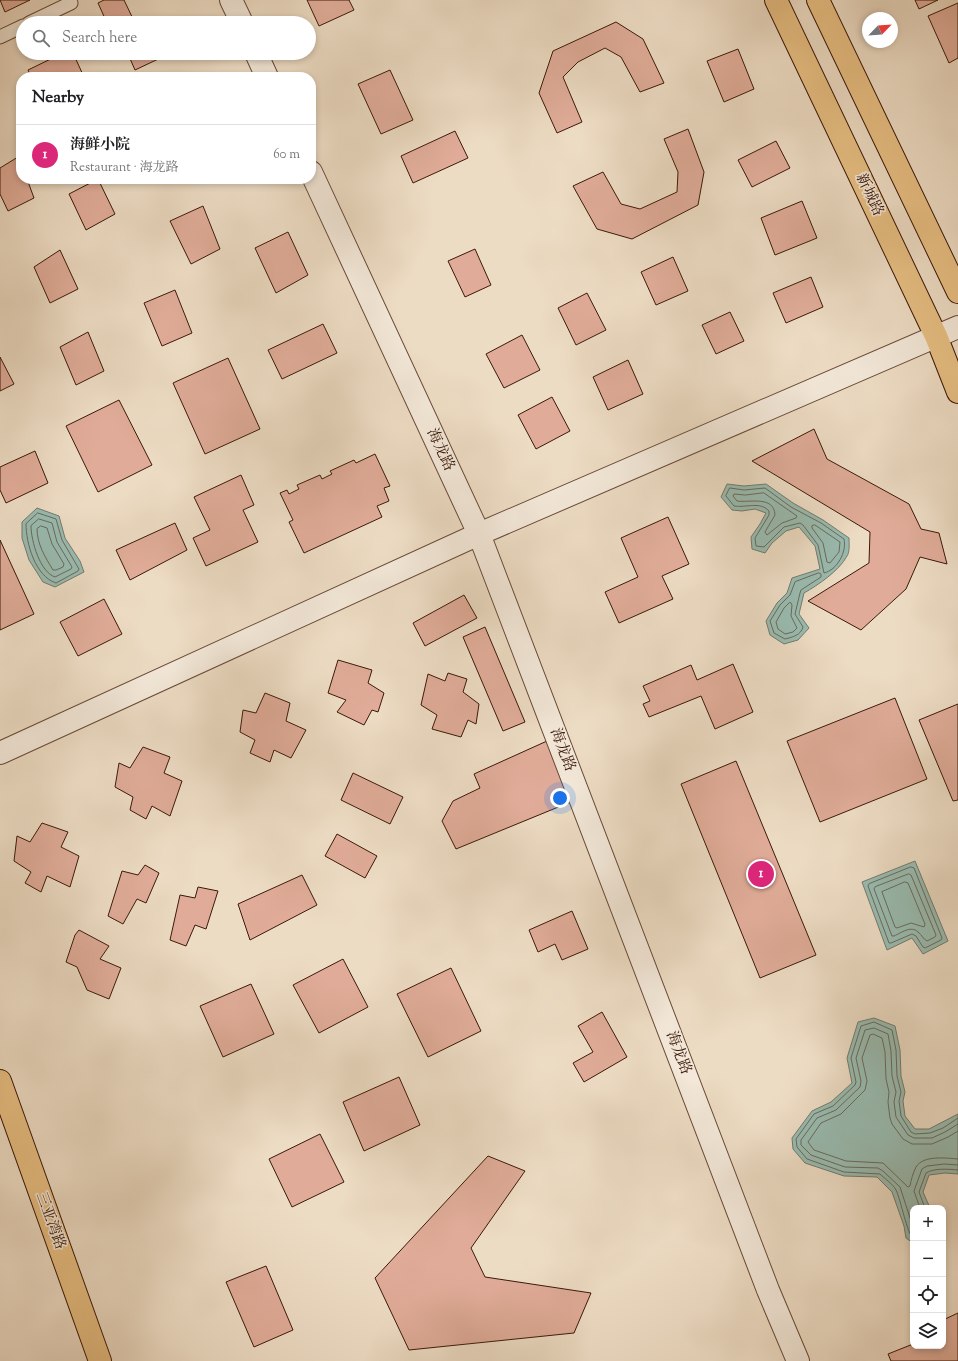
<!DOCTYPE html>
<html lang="en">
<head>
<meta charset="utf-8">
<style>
  body { margin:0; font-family:"Sorts Mill Goudy","Noto Serif SC",serif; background:#f6f6f6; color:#202124 }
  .controls { position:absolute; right:12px; bottom:12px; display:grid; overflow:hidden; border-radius:8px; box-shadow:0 2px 6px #0003 }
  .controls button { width:36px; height:36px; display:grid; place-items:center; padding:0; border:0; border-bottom:1px solid #e0e0e0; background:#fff; color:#202124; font:20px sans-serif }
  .compass { position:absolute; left:862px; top:12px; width:36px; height:36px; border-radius:50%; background:#fff; box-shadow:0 2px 6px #0003; rotate:65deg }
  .you { position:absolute; left:560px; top:798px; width:14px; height:14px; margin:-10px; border:3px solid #fff; border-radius:50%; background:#1a73e8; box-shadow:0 0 0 6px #1a73e833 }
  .badge { display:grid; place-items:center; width:26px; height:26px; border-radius:50%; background:#db2777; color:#fff; font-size:13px; font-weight:700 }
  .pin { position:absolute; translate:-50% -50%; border:2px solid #fff; box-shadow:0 1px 4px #0006 }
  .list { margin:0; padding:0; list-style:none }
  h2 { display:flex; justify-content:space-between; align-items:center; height:52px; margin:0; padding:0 16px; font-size:17px }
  h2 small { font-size:13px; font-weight:400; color:#757577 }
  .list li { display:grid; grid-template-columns:26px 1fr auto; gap:12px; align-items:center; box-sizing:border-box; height:60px; padding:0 16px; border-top:1px solid #e0e0e0 }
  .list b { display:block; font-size:15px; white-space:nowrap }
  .list p { margin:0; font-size:13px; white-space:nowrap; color:#757577 }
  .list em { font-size:13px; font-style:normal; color:#757577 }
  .icon { flex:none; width:22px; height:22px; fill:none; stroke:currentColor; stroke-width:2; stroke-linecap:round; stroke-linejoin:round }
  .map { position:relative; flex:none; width:958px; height:1361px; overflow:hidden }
  .search { position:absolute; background:#fff; box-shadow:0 2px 6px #0003; left:16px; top:16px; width:300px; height:44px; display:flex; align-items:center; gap:10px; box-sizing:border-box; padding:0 14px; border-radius:22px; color:#757577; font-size:15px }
  .panel { position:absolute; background:#fff; box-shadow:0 2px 6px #0003; left:16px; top:72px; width:300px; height:112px; border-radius:16px }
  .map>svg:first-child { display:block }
  .water { fill:#99bcb1; stroke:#737b6e }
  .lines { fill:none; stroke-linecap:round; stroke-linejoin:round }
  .shore { stroke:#6a6a5d; stroke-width:1 }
  .building { fill:#e0ac99; stroke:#3b1909 }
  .lane-casing { stroke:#684a38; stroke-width:15 }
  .street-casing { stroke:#684a38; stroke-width:24 }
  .primary-casing { stroke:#3b1909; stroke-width:24 }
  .lane { stroke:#f3e8d9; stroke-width:13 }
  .street { stroke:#f3e8d9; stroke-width:22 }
  .primary { stroke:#e6be82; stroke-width:22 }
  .labels { text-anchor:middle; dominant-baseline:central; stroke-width:3; stroke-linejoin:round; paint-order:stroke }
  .street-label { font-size:15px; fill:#3b1909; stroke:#f3e8d9 }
</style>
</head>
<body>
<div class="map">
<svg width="958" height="1361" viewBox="0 0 958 1361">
  <rect width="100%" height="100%" fill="#eddcc4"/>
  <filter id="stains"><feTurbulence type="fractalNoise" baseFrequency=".005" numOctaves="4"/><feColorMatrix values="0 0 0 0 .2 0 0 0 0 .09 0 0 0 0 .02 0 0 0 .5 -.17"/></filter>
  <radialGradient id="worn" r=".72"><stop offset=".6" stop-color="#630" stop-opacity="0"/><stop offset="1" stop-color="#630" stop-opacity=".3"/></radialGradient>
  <!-- water -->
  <g class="water">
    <path d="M727 484 744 486 766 484 793 503 823 520 849 538C849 543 850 552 847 556 839 571 818 585 804 593L799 614 809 628 798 640 784 644 770 635 766 621 777 603 787 593 792 578 820 569 815 546 799 527 786 531 772 543 765 553 752 549 751 537 760 524 766 513 755 509 742 511 732 510 721 497Z"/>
    <polygon points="37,508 59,516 65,538 80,561 84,572 55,587 43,582 29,560 22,538 22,522"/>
    <polygon points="915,861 948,941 923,954 912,938 887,950 862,882"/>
    <polygon points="874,1018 895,1026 900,1050 901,1076 905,1092 903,1101 905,1116 915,1129 929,1129 958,1114 958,1174 945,1173 929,1175 923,1192 930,1208 913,1208 913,1243 906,1238 904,1226 892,1192 877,1177 844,1176 805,1163 793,1149 792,1138 812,1111 831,1102 852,1083 847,1058 858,1022"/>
  </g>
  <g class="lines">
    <!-- shore -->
    <g class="shore">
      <path d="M730 488 744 490 765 488 791 507 821 523 844 539C847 552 837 570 824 573L818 545 803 525 800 523 784 527 764 547 756 546 755 538 769 515V511C760 501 746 508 734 506L726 496Z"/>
      <path d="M764 493 797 516 796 518 782 523 767 535 765 532 775 515C774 495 749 503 737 501L733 496 734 494 745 495Z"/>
      <path d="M38 513 56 519 62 540 79 569 78 571 56 583C35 576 26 543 26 524Z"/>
      <path d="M39 519 52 523 57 542 72 567 71 569 55 577C40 572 31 541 31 526Z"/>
      <polygon points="815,525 840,542 839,552 830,563 827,562 823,543 812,528 812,526"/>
      <path d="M41 526 47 528 52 544 64 564 63 567 56 570H53C45 557 37 544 37 529Z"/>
      <path d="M819 573 821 574V577L801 590 800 593 795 614 803 627C801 635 793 637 785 639L774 633 770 621 780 605 790 595 795 582Z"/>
      <polygon points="791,603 792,605 791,616 797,628 793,632 785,634 778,629 776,622 784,608 789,603"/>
      <polygon points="911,867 914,868 942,938 941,940 925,948 923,947 916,936 912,934 891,943 889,943 868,886 869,884"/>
      <path d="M909 874 911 875 936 935 935 937 927 941C923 939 922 935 918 932 911 925 901 933 894 936H892L874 889 875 887Z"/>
      <polygon points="905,882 908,883 925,924 924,927 911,923 897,928 895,927 882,892"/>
      <path d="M958 1131 948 1137 932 1144H912L903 1139 892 1124 890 1118 888 1102 889 1092 886 1079 885 1052 882 1038 873 1034 870 1035 862 1058 867 1081 865 1090 841 1114 821 1123 808 1142 814 1150 846 1161 883 1163 908 1187 910 1186C911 1180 913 1173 916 1167 923 1155 946 1158 958 1159"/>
      <polyline points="920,1208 914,1191 922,1169 927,1166 944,1164 958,1165"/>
      <path d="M925 1208 919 1192 926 1173C934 1168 948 1169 958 1170"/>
      <polyline points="913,1227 900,1187 883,1171 878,1168 845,1167 811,1155 801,1145 801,1140 817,1118 836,1110 860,1087 861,1081 856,1058 865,1030 874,1028 888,1034 891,1051 892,1076 896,1092 894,1102 896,1117 908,1135 914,1138 932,1138 945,1132 958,1124"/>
      <path d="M913 1238C907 1234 901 1200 896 1190 893 1184 885 1179 880 1174L844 1172 807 1159 797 1147 796 1139 814 1114 833 1106 855 1085 856 1082 851 1058 861 1026 874 1022 892 1030 896 1050 897 1076 901 1092 899 1101 901 1116 911 1132 915 1134 930 1133 943 1128 958 1118"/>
    </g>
  </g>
  <!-- building -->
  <g class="building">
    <polygon points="0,0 30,0 5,12"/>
    <polygon points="104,0 124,0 135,23 107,23 98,3"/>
    <polygon points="307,0 349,0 354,10 319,26"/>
    <polygon points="915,0 938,0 919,9"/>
    <polygon points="958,3 958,58 949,63 928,16"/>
    <polygon points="187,18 189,23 176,23"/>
    <polygon points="616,22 643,39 664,83 640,92 621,57 605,48 578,62 563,77 582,122 557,133 539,93 553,51"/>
    <polygon points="738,49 754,89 724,102 707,61"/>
    <polygon points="63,53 73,53 84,77 31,77 28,70"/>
    <polygon points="122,53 171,53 135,70 128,54 123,56"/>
    <polygon points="390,70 413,120 381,134 358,84"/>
    <polygon points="688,129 704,172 698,205 632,239 597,229 573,186 603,172 621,204 640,209 677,192 678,172 664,139"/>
    <polygon points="455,131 468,158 413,183 401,156"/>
    <polygon points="776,141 790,168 752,187 738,160"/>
    <polygon points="18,157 21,164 21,179 27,179 34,198 8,211 0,194 0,168"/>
    <polygon points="98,179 115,214 86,230 69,194"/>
    <polygon points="802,201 817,238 775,255 761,218"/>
    <polygon points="203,206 220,249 191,264 170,221"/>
    <polygon points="288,232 308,275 276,293 255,248"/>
    <polygon points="475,249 491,285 465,297 448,261"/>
    <polygon points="60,250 78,289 50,303 34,267"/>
    <polygon points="673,257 688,291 656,305 641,272"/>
    <polygon points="811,277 823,307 786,323 773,293"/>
    <polygon points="175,290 192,333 162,346 144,303"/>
    <polygon points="587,293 606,330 576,345 558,308"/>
    <polygon points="730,312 744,341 716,354 702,325"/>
    <polygon points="323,324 337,353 282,379 268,350"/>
    <polygon points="88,332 104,371 76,385 60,347"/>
    <polygon points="522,335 540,370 504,388 486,354"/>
    <polygon points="0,357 14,384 0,391"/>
    <polygon points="228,358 260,429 205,454 173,383"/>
    <polygon points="628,360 643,394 608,410 593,377"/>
    <polygon points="552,397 570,431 536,449 518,415"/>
    <polygon points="119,400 152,465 98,492 66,426"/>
    <polygon points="814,429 827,459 909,504 921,529 939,533 947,564 920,557 906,589 861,630 808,601 869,563 870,532 752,461"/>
    <polygon points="35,451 48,483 6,503 0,490 0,467"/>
    <polygon points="375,454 390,486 384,488 389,501 377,506 382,517 304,553 289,522 293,520 280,493 287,490 289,494 299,489 297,485 320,475 322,479 332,474 330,471 354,460 356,463"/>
    <polygon points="241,475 254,505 243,510 258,542 206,566 193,538 210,530 194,497"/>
    <polygon points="668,517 689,564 662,576 673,599 619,623 605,592 638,577 621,538"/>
    <polygon points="175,523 187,550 130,580 116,550"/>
    <polygon points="0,540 34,614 0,630"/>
    <polygon points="464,595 477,618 425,646 413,623"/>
    <polygon points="104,599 122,634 78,656 60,622"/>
    <polygon points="485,627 525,722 503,731 463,637"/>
    <polygon points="338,660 372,670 368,683 384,693 378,712 372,710 364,725 337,712 346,700 328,693"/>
    <polygon points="733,664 753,712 715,729 701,696 649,717 643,704 650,701 643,686 691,665 697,680"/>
    <polygon points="448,673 467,679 463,692 479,704 476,724 468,720 461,737 432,729 437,715 421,705 428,674 445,681"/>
    <polygon points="265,693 290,703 286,721 306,730 291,758 274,750 270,762 250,753 255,740 240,732 243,710 256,713"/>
    <polygon points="895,698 927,779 820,822 787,741"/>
    <polygon points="958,704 958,800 953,801 919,720"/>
    <polygon points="547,741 573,801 456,849 442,821 453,801 480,788 474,774"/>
    <polygon points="143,747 170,757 164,773 182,781 170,816 152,806 146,819 130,810 133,797 115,787 119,763 130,768"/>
    <polygon points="736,761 816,955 760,978 681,784"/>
    <polygon points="353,773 403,797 390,824 341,800"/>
    <polygon points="42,823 68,832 61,847 79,856 70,887 47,876 41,892 25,883 31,872 14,861 17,836 30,842"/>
    <polygon points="337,834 377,856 365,878 325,856"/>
    <polygon points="145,865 159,873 146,903 137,899 123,924 108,916 122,871 138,875"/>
    <polygon points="302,875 317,905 250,940 238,904"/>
    <polygon points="198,887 218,891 206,929 195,925 186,946 170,940 180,895 195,898"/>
    <polygon points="572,911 588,949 562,960 555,944 538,952 529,930"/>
    <polygon points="79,930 109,946 100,959 121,968 109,999 87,990 77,967 66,962 75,935"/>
    <polygon points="343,959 368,1007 319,1033 293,985"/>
    <polygon points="451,968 481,1031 428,1057 397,994"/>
    <polygon points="251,984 274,1034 223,1057 200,1006"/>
    <polygon points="602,1012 627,1057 584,1082 573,1063 593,1052 578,1026"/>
    <polygon points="399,1077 420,1125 364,1151 343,1102"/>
    <polygon points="320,1134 344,1182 292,1207 269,1159"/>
    <polygon points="488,1156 525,1171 471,1248 485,1277 591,1293 574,1333 409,1350 375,1278"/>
    <polygon points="266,1266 293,1330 254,1347 226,1282"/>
    <polygon points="958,1313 958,1361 891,1361 888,1354 913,1344 913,1346 943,1346 943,1320"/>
  </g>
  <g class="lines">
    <!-- lane casing -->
    <g class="lane-casing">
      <g id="lane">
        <polyline points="29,23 71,3 70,0"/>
        <polyline points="0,37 23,26"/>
      </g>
    </g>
    <!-- street casing -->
    <g class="street-casing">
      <g id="street">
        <polyline points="231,0 242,23"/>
        <polyline points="256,53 267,77"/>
        <polyline points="311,172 479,534 768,1290 798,1361"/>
        <polyline points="0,753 479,534 958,327"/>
      </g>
    </g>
    <!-- primary casing -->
    <g class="primary-casing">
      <g id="primary">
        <polyline points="776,0 936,336 958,392"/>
        <polyline points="818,0 958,292"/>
        <polyline points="0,1081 100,1361"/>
      </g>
    </g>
    <!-- lane -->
    <use href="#lane" class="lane"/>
    <!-- street -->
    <use href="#street" class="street"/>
    <!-- primary -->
    <use href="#primary" class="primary"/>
  </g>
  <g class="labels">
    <!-- street labels -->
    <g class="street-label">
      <text transform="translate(869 195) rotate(65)">新城路</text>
      <text transform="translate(440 450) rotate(65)">海龙路</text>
      <text transform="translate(562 750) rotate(69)">海龙路</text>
      <text transform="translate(678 1053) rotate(69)">海龙路</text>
      <text transform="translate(50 1221) rotate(70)">三亚湾路</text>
    </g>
  </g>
  <rect width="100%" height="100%" filter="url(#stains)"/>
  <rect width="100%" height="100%" fill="url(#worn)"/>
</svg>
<div class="controls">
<button>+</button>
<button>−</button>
<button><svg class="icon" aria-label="locate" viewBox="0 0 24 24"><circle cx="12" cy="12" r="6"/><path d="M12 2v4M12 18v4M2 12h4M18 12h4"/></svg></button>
<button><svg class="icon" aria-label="layers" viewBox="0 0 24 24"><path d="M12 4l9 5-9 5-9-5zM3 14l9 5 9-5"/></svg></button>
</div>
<svg class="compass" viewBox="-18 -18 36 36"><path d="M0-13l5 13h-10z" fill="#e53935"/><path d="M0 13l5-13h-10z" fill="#757577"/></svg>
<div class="you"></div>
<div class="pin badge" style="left:761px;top:874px">1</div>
<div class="search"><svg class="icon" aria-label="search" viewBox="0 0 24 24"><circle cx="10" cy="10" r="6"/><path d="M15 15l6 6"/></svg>Search here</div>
<section class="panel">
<h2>Nearby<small></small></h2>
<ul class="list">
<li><span class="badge">1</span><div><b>海鲜小院</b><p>Restaurant · 海龙路</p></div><em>60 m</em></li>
</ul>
</section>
</div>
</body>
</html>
